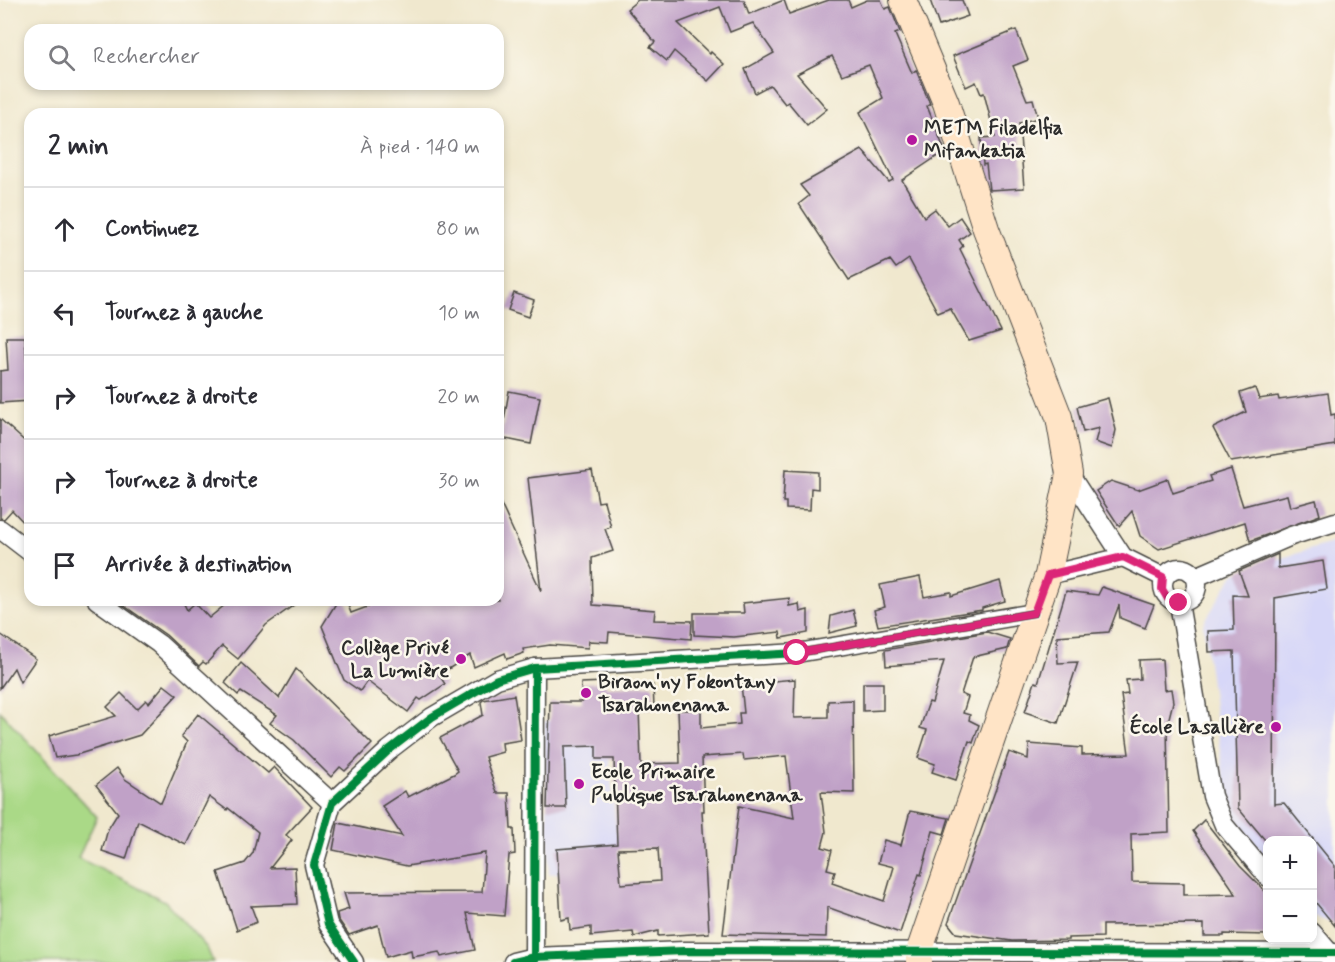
<!DOCTYPE html>
<html lang="fr">
<head>
<meta charset="utf-8">
<style>
  body { margin:0; font-family:Mynerve,sans-serif; background:#f2f2f3; color:#2b2b33 }
  .controls { position:absolute; right:18px; bottom:18px; display:grid; overflow:hidden; border-radius:12px; box-shadow:0 3px 9px #0003 }
  .controls button { width:54px; height:54px; display:grid; place-items:center; padding:0; border:0; border-bottom:2px solid #e1e1e2; background:#fff; color:#2b2b33; font:30px sans-serif }
  .stop { position:absolute; width:18px; height:18px; margin:-14px; border:4px solid #db2777; border-radius:50%; background:#fff }
  .stop.end { background:#db2777; border-color:#fff; box-shadow:0 2px 6px #0008 }
  .list { margin:0; padding:0; list-style:none }
  h2 { display:flex; justify-content:space-between; align-items:center; height:78px; margin:0; padding:0 24px; font-size:26px }
  h2 small { font-size:20px; font-weight:400; color:#7c7c81 }
  .list li { display:grid; grid-template-columns:39px 1fr auto; gap:18px; align-items:center; box-sizing:border-box; height:84px; padding:0 24px; border-top:2px solid #e1e1e2 }
  .list b { display:block; font-size:22px; white-space:nowrap }
  .list em { font-size:20px; font-style:normal; color:#7c7c81 }
  .icon { flex:none; width:33px; height:33px; fill:none; stroke:currentColor; stroke-width:2; stroke-linecap:round; stroke-linejoin:round }
  .map { position:relative; flex:none; width:1335px; height:962px; overflow:hidden }
  .search { position:absolute; background:#fff; box-shadow:0 3px 9px #0003; left:24px; top:24px; width:480px; height:66px; display:flex; align-items:center; gap:15px; box-sizing:border-box; padding:0 21px; border-radius:18px; color:#7c7c81; font-size:22px }
  .panel { position:absolute; background:#fff; box-shadow:0 3px 9px #0003; left:24px; top:108px; width:480px; height:498px; border-radius:18px }
  .map>svg:first-child { display:block }
  .built { fill:#d7d7f8 }
  .green { fill:#aad987; stroke:#6a8259; stroke-width:1.5 }
  .building { fill:#c0a1c7; fill-rule:evenodd }
  .lines { fill:none; stroke-linecap:round; stroke-linejoin:round }
  .street-casing { stroke:#494743; stroke-width:21 }
  .secondary-casing { stroke:#494743; stroke-width:28 }
  .street { stroke:#fff; stroke-width:18 }
  .secondary { stroke:#ffe4c6; stroke-width:26 }
  .cycleway-casing { stroke:#fbf7ec; stroke-width:11 }
  .cycleway { stroke:#00873e; stroke-width:8 }
  .route { stroke:#db2777; stroke-width:8 }
  .poi-dot { fill:#b5179e; stroke:#fbf7ec; stroke-width:2 }
  .labels { text-anchor:middle; dominant-baseline:central; stroke-width:5; stroke-linejoin:round; paint-order:stroke }
  .poi-label { font-size:20px; font-weight:bold; fill:#2b2b2b; stroke:#fbf7ec; text-anchor:start }
</style>
</head>
<body>
<div class="map">
<svg width="1335" height="962" viewBox="0 0 1335 962">
  <rect width="100%" height="100%" fill="#fbf7ec"/>
  <filter id="ink" filterUnits="userSpaceOnUse"><feTurbulence type="fractalNoise" baseFrequency=".0167" numOctaves="2"/><feDisplacementMap in="SourceGraphic" scale="12" xChannelSelector="R" yChannelSelector="G"/><feConvolveMatrix kernelMatrix="1 2 1 2 8 2 1 2 1" color-interpolation-filters="sRGB"/></filter>
  <filter id="wash" filterUnits="userSpaceOnUse"><feTurbulence type="fractalNoise" baseFrequency=".008" numOctaves="4" result="noise"/><feDisplacementMap in="SourceGraphic" scale="24" xChannelSelector="R" yChannelSelector="G"/><feGaussianBlur stdDeviation="1.35" result="paint"/><feColorMatrix in="noise" values="0 0 0 0 0 0 0 0 0 0 0 0 0 0 0 0 0 1.4 0 .05"/><feComposite in="paint" operator="in"/></filter>
  <g filter="url(#wash)">
    <rect width="100%" height="100%" fill="#f0e8ce"/>
    <!-- built -->
    <g class="built">
      <polygon points="1335,542 1335,922 1323,920 1313,915 1312,840 1268,840 1267,859 1228,811 1203,624 1234,574 1239,571"/>
      <polygon points="615,718 609,759 620,868 549,874 544,721"/>
    </g>
    <!-- green -->
    <polygon class="green" points="0,711 97,817 78,858 165,901 207,948 213,962 0,962"/>
    <g id="blocks">
      <!-- building -->
      <g class="building">
        <polygon points="638,0 744,0 749,14 784,0 789,14 829,0 848,0 851,7 867,0 881,0 885,9 890,7 900,32 895,34 912,73 916,70 930,104 927,106 945,151 902,180 924,217 935,209 948,226 960,217 970,232 959,240 963,246 960,249 1001,331 969,341 950,308 938,313 909,259 896,268 890,260 849,280 799,204 809,196 800,185 862,150 889,182 893,180 860,112 883,98 869,65 842,75 832,56 797,74 827,109 807,125 788,102 785,104 770,85 755,93 745,69 774,53 753,23 730,32 720,7 678,23 710,54 711,52 724,64 708,81 674,51 667,61 650,47 655,42 627,9"/>
        <polygon points="930,0 962,0 968,16 939,26"/>
        <polygon points="1016,30 1028,60 1013,66 1027,100 1033,99 1038,118 1019,123 1024,188 989,190 986,164 983,165 981,138 995,137 984,93 981,94 976,82 966,87 953,56"/>
        <polygon points="514,293 534,300 528,317 508,310"/>
        <polygon points="6,337 25,337 27,368 30,368 30,401 0,403 0,371 8,370"/>
        <polygon points="1255,388 1259,399 1278,396 1279,400 1328,393 1331,415 1335,414 1335,445 1231,462 1213,428 1246,412 1240,393"/>
        <polygon points="509,391 540,397 531,444 501,438"/>
        <polygon points="1108,398 1116,430 1112,448 1095,442 1099,428 1083,432 1077,407"/>
        <polygon points="0,419 30,446 30,529 12,510 4,519 0,518"/>
        <polygon points="1231,469 1243,506 1287,495 1290,507 1316,500 1320,515 1250,541 1245,522 1159,549 1140,536 1132,511 1119,526 1096,491 1111,481 1138,490 1168,479 1173,493 1211,481 1209,476"/>
        <polygon points="592,470 598,502 604,501 611,527 605,529 613,551 592,558 593,605 655,610 654,620 692,621 691,639 609,632 608,642 589,641 588,648 550,645 523,649 524,653 507,659 505,653 474,667 470,655 439,675 445,684 421,700 418,698 408,712 367,681 360,691 344,680 322,626 338,600 346,600 351,613 386,600 498,600 498,498 541,591 528,478"/>
        <polygon points="785,470 818,472 818,489 811,488 810,510 786,509 786,502 783,502"/>
        <polygon points="1278,554 1278,568 1323,561 1327,589 1275,598 1274,804 1284,803 1335,866 1335,926 1312,898 1312,840 1265,840 1238,808 1234,651 1209,652 1208,631 1234,630 1233,595 1248,596 1239,571"/>
        <polygon points="920,577 924,597 951,592 951,596 1000,581 1005,601 982,608 982,610 878,626 874,610 885,607 880,585"/>
        <polygon points="1102,587 1154,605 1145,628 1120,618 1119,605 1109,632 1057,636 1058,663 1078,662 1058,723 1025,712 1035,682 1038,683 1066,591 1098,595"/>
        <polygon points="790,598 789,606 799,604 800,612 808,610 808,633 781,638 780,632 734,637 694,635 694,613 744,613 743,603"/>
        <polygon points="116,600 182,600 187,610 195,603 209,618 231,600 301,600 266,625 238,659 222,646 206,664 203,662 199,666 166,635"/>
        <polygon points="853,610 857,626 829,633 831,616"/>
        <polygon points="987,632 1010,639 1007,649 973,657 961,694 968,697 963,713 970,715 969,720 979,725 973,743 969,741 956,780 932,772 935,764 918,758 927,730 920,728 929,702 932,703 944,661 886,666 885,650"/>
        <polygon points="0,634 36,659 20,682 14,668 0,688"/>
        <polygon points="1162,659 1164,690 1171,689 1173,702 1167,726 1169,832 1131,834 1132,882 1184,883 1184,895 1236,894 1193,831 1204,820 1240,866 1268,894 1268,935 1224,934 1224,936 1204,936 1204,924 1103,925 1103,937 1068,938 1068,940 1012,941 956,933 948,923 1009,752 1028,759 1029,744 1082,748 1082,755 1129,754 1121,695 1128,694 1126,680 1140,679 1139,660"/>
        <polygon points="241,663 279,698 296,669 372,744 345,771 340,767 331,777 294,740 270,723 277,715 241,692 238,695 225,683"/>
        <path d="M795 679 794 718 828 717V701L853 700 854 793 821 792 826 832 822 847 832 850 827 869 835 871 832 883 884 901 894 867 878 863 884 840 901 845 910 811 949 818 944 834 933 831 921 875 919 874 900 933 827 907 826 937 723 934 739 806 794 818 786 756 744 760 743 754 702 757 704 811H702L709 933 658 936V931L634 937 633 932 591 936V927L570 930 569 918 561 920 557 849 617 844 614 759H596V746L564 747 566 808H547L550 702H582L581 683 605 682 606 687 653 685 654 708 639 709 641 764 680 763 678 710H701V728L740 724 739 713H744L741 684ZM658 848 660 881 621 884 618 849Z"/>
        <polygon points="863,683 883,683 883,710 863,711"/>
        <polygon points="164,685 177,695 140,735 76,755 55,758 49,736 116,716 107,707 121,693 137,709 146,700 149,703"/>
        <polygon points="514,695 521,740 502,743 503,752 485,757 497,793 509,793 511,829 514,829 515,854 509,855 504,916 467,913 475,950 441,957 439,952 412,957 411,950 386,957 378,925 349,935 338,919 337,913 349,909 344,893 482,892 485,853 407,866 333,850 338,823 402,836 382,806 405,791 408,797 454,774 458,771 440,738 483,715 481,702 483,700"/>
        <polygon points="198,714 268,773 274,767 312,807 286,835 292,840 270,868 295,867 297,904 251,906 257,922 237,930 218,872 245,863 253,853 258,832 228,808 227,810 209,797 186,845 138,821 126,859 102,851 108,829 118,813 96,785 117,768 125,779 161,803 187,742 181,736"/>
      </g>
    </g>
  </g>
  <g filter="url(#ink)">
    <use href="#blocks" fill-opacity="0" stroke="#494743" stroke-width="1.5"/>
    <g class="lines">
      <!-- street casing -->
      <g class="street-casing">
        <g id="street">
          <polyline points="1069,474 1123,557 1163,577"/>
          <polyline points="0,529 30,552"/>
          <circle cx="1180" cy="585" r="17"/>
          <polyline points="1048,575 1123,557"/>
          <polyline points="1196,577 1291,536 1335,522"/>
          <polyline points="97,600 159,644 332,803"/>
          <polyline points="1179,603 1212,796 1224,825 1268,877"/>
          <polyline points="1312,932 1330,953 1330,960"/>
          <polyline points="354,962 328,924 314,865 332,803 389,750 432,717 497,679 535,668"/>
          <polyline points="513,962 534,957 684,951 1335,953"/>
          <polyline points="534,962 535,668 797,653 1034,613"/>
        </g>
      </g>
      <!-- secondary casing -->
      <g class="secondary-casing">
        <polyline id="secondary" points="903,0 946,103 986,229 1059,417 1069,474 1048,575 919,952 919,962"/>
      </g>
      <!-- street -->
      <use href="#street" class="street"/>
      <!-- secondary -->
      <use href="#secondary" class="secondary"/>
      <!-- cycleway casing -->
      <g class="cycleway-casing">
        <g id="cycleway">
          <polyline points="354,962 328,924 314,865 332,803 389,750 432,717 497,679 535,668"/>
          <polyline points="513,962 534,957 684,951 1335,953"/>
          <polyline points="534,962 535,668 797,653 1034,613"/>
        </g>
      </g>
      <!-- cycleway -->
      <use href="#cycleway" class="cycleway"/>
    </g>
  </g>
  <g class="lines" filter="url(#ink)">
    <!-- route -->
    <polyline class="route" points="797,653 1034,613 1048,575 1123,557 1163,577 1162,589 1168,599 1179,603"/>
  </g>
  <!-- markers -->
  <g class="poi-dot">
    <circle cx="912" cy="140" r="6"/>
    <circle cx="461" cy="659" r="6"/>
    <circle cx="586" cy="693" r="6"/>
    <circle cx="1276" cy="727" r="6"/>
    <circle cx="579" cy="784" r="6"/>
  </g>
  <g class="labels">
    <!-- poi labels -->
    <g class="poi-label">
      <text x="924" y="128">METM Filadelfia<tspan x="924" dy="23">Mifankatia</tspan></text>
      <text x="449" y="648" text-anchor="end">Collège Privé<tspan x="449" dy="23">La Lumière</tspan></text>
      <text x="598" y="682">Biraon'ny Fokontany<tspan x="598" dy="23">Tsarahonenana</tspan></text>
      <text x="1264" y="727" text-anchor="end">École Lasallière</text>
      <text x="591" y="772">Ecole Primaire<tspan x="591" dy="23">Publique Tsarahonenana</tspan></text>
    </g>
  </g>
</svg>
<div class="controls">
<button>+</button>
<button>−</button>
</div>
<div class="stop" style="left:797px;top:653px"></div>
<div class="stop end" style="left:1179px;top:603px"></div>
<div class="search"><svg class="icon" aria-label="search" viewBox="0 0 24 24"><circle cx="10" cy="10" r="6"/><path d="M15 15l6 6"/></svg>Rechercher</div>
<section class="panel">
<h2>2 min<small>À pied · 140 m</small></h2>
<ul class="list">
<li><svg class="icon" aria-label="ahead" viewBox="0 0 24 24"><path d="M12 20V5M6 11l6-6 6 6"/></svg><div><b>Continuez</b></div><em>80 m</em></li>
<li><svg class="icon" aria-label="left" viewBox="0 0 24 24"><path d="M17 20v-9H6M10 6l-5 5 5 5"/></svg><div><b>Tournez à gauche</b></div><em>10 m</em></li>
<li><svg class="icon" aria-label="right" viewBox="0 0 24 24"><path d="M7 20v-9h11M14 6l5 5-5 5"/></svg><div><b>Tournez à droite</b></div><em>20 m</em></li>
<li><svg class="icon" aria-label="right" viewBox="0 0 24 24"><path d="M7 20v-9h11M14 6l5 5-5 5"/></svg><div><b>Tournez à droite</b></div><em>30 m</em></li>
<li><svg class="icon" aria-label="arrive" viewBox="0 0 24 24"><path d="M6 21V4h12l-3 4 3 4H6"/></svg><div><b>Arrivée à destination</b></div></li>
</ul>
</section>
</div>
</body>
</html>
